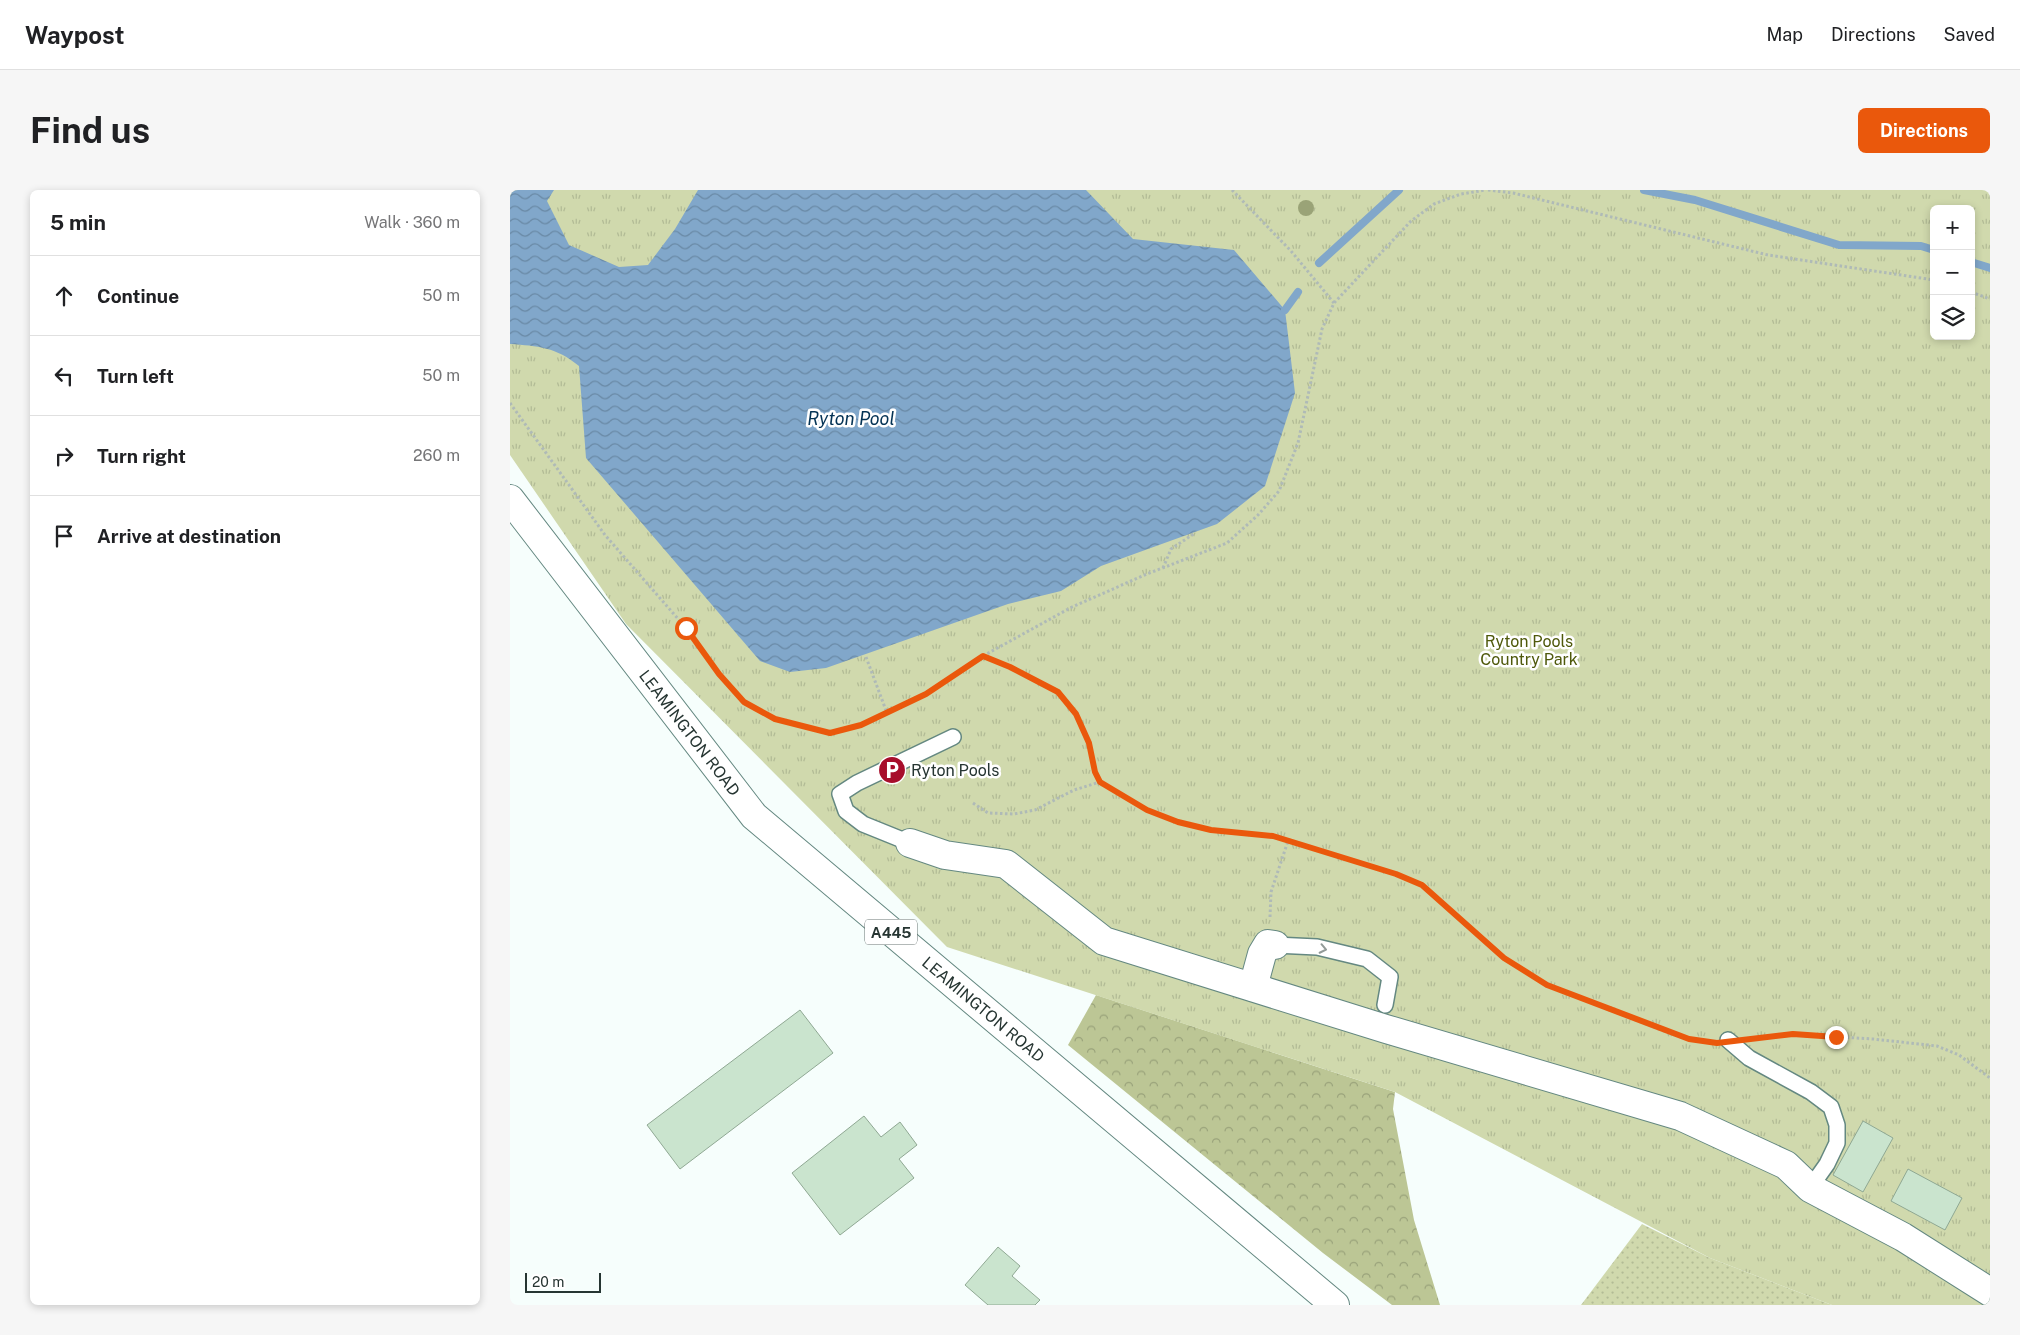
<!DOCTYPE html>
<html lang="en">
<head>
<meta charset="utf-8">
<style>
  body { margin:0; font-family:"Public Sans",sans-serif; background:#f6f6f6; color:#202124 }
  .controls { position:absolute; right:15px; top:15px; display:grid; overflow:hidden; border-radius:8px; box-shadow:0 2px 8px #0003 }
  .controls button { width:45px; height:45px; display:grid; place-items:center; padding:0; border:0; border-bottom:1px solid #e0e0e0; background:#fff; color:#202124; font:25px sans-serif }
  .scale { position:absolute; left:15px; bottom:12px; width:76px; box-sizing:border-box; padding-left:5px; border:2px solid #263532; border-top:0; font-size:14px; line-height:18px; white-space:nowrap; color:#263532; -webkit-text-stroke:4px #fff; paint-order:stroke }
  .stop { position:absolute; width:15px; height:15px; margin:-11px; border:4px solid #ea580c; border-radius:50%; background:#fff }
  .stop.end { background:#ea580c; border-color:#fff; box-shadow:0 1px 5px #0008 }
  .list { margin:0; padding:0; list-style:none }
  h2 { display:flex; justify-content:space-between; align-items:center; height:65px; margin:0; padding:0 20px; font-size:21px }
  h2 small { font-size:16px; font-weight:400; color:#757577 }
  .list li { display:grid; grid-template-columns:32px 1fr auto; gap:15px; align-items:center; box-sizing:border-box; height:80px; padding:0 20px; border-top:1px solid #e0e0e0 }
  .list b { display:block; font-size:19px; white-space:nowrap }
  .list em { font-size:16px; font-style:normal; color:#757577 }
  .icon { flex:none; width:28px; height:28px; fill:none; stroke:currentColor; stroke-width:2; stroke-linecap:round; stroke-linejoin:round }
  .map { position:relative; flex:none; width:1480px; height:1115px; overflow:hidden; border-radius:8px }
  header { display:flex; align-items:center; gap:30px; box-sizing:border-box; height:70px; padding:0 25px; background:#fff; border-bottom:1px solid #e0e0e0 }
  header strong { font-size:24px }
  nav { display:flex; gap:28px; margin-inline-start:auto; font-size:18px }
  .intro { display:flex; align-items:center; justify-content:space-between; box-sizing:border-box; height:120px; padding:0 30px }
  h1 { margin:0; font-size:35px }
  .button { padding:12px 22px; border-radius:8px; background:#ea580c; color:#fff; font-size:18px; font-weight:700 }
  main { display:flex; gap:30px; padding:0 30px }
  aside { flex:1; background:#fff; border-radius:8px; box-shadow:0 2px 8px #0003 }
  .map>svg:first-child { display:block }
  .grass { fill:url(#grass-dots) }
  .forest { fill:url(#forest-crowns) }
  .park { fill:url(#park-tufts); fill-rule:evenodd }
  .water { fill:url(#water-waves) }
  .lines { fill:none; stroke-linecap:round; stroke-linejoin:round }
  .stream { stroke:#81a7ca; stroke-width:8 }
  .building { fill:#cae4ce; stroke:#8fa893 }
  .lane-casing { stroke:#648881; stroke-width:18 }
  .street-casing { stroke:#648881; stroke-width:30 }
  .primary-casing { stroke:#648881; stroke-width:30 }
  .path { stroke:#afbab7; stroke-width:3; stroke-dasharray:2.5 2.5; stroke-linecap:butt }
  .lane { stroke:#fff; stroke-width:15 }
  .street { stroke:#fff; stroke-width:28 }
  .primary { stroke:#fff; stroke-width:28 }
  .tree { fill:#9aa377 }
  .oneway { stroke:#929a98 }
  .route { stroke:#ea580c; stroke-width:6 }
  .labels { text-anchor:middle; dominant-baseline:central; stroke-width:5; stroke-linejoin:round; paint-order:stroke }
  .shield { fill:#fff; stroke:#677270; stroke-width:1 }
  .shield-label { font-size:15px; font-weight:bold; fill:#263532 }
  .park-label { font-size:16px; fill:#4f590b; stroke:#fff }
  .street-label { font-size:16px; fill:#263532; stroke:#fff }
  .poi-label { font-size:16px; fill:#263532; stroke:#fff; text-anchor:start }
  .water-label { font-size:18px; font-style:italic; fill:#043355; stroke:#fff }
</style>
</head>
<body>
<header>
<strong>Waypost</strong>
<nav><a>Map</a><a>Directions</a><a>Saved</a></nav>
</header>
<div class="intro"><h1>Find us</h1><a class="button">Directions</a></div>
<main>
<aside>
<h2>5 min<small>Walk · 360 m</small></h2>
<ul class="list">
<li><svg class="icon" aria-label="ahead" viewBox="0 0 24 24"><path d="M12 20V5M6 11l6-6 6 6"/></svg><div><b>Continue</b></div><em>50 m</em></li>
<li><svg class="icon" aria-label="left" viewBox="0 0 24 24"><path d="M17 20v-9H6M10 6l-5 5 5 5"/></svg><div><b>Turn left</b></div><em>50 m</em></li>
<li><svg class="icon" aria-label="right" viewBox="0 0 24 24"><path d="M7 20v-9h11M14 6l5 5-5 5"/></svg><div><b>Turn right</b></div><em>260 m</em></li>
<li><svg class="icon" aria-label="arrive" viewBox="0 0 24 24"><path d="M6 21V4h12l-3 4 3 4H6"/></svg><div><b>Arrive at destination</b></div></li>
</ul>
</aside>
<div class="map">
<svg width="1480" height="1115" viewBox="0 0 1480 1115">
  <defs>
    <pattern id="grass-dots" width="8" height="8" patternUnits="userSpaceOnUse" patternTransform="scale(1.25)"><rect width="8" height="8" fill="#d0d9ad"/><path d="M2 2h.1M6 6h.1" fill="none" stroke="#b2bb95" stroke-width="1.8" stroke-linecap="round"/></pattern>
    <pattern id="forest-crowns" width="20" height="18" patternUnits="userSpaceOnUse" patternTransform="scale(1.25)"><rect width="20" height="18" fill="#bcc695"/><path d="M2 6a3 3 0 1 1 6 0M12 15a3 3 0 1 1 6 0" fill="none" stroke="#99a27a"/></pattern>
    <pattern id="park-tufts" width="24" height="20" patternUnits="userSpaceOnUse" patternTransform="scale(1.25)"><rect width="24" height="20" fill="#d0d9ad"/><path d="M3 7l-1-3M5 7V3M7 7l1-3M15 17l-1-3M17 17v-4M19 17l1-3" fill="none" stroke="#b2bb95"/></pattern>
    <pattern id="water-waves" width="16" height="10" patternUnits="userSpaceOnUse" patternTransform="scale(1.25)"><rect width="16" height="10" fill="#81a7ca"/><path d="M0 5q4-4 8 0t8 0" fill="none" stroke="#6989a5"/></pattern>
  </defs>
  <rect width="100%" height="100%" fill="#f6fefc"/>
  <!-- grass -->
  <polygon class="grass" points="1132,1034 1200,1068 1322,1115 1071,1115"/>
  <!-- forest -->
  <polygon class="forest" points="586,805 885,902 883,919 904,1030 930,1115 882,1115 813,1063 558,855"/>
  <!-- park -->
  <path class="park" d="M0 0H1480V1115H1322L1200 1068 885 902 437 757 116 434 0 265ZM1424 19H1461V146H1424Z"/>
  <!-- water -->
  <path class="water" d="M0 0H44L37 11 59 55 109 77 138 75 165 39 188 0H576L623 49 724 60 775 120 785 203 755 296 707 334 591 376 551 401 498 414 316 478 280 482 250 471 76 268 69 176C46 157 28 156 0 154Z"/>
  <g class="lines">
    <!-- stream -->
    <g class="stream">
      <polyline points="1134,0 1185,10 1329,55 1411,56 1424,60"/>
      <polyline points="1461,72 1480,78"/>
      <polyline points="809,73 889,0"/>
      <polyline points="775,120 788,102"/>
    </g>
  </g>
  <!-- building -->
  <g class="building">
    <polygon points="290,820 323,863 170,979 137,935"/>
    <polygon points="354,926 371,947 390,932 407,955 389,969 404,988 330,1045 282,983"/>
    <polygon points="1353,931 1383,948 1353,1002 1323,985"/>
    <polygon points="1398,979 1452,1008 1435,1040 1381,1011"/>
    <polygon points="488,1057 510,1076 502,1086 530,1110 525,1115 478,1115 455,1095"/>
  </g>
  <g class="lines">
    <!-- lane casing -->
    <g class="lane-casing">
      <g id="lane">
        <polyline points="400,653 353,634 336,621 330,604 347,593 443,547"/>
        <polyline points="765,755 807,757 857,769 880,787 875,815"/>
        <polyline points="1218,850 1239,868 1301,902 1321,917 1327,935 1327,953 1317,974 1300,998"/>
      </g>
    </g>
    <!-- street casing -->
    <g class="street-casing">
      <g id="street">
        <polyline points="400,653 435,665 496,674 594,751 876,839 1170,926 1276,975 1300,998 1393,1047 1480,1102"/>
        <polyline points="743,797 752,764 758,754 765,755"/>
      </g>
    </g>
    <!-- primary casing -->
    <g class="primary-casing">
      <g id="primary">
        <path id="s1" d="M0 309 244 626 825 1115"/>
      </g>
    </g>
    <!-- path -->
    <g class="path">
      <polyline points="722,0 781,61 824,113"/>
      <polyline points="978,0 1003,3 1258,65 1424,90"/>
      <polyline points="1461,102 1480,109"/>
      <polyline points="0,213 95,345 176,438 209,484 234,512 265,529 319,543 351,535 416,504 473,466 500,477 548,502 566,524 579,553 585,582 590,592 637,620 668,632 701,640 763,646 886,684 912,695 994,768 1037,795 1151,840 1179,849 1199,852"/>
      <polyline points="653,378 661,359 685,343"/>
      <polyline points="473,466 562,417 637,384 717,353 748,325 769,301 788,253 812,139 824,113 901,31 924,14 951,4 976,0"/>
      <polyline points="356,467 377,523"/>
      <polyline points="463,613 478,623 504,624 525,620 564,600 590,592"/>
      <polyline points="760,727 761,702 778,651"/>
      <polyline points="1247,848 1283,844 1363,849 1427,856 1449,865 1480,888"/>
    </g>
    <!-- lane -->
    <use href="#lane" class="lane"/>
    <!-- street -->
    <use href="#street" class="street"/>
    <!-- primary -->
    <use href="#primary" class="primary"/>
  </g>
  <!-- trees -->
  <circle class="tree" cx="796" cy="18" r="8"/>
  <!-- one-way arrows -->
  <defs><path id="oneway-chevron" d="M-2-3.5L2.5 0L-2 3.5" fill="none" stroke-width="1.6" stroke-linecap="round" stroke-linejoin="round" transform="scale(1.25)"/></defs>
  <use class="oneway" href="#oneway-chevron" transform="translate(813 759) rotate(12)"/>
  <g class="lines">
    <!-- route -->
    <polyline class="route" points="176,438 209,484 234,512 265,529 320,543 351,535 416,504 473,466 500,477 548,502 566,524 579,553 585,582 590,592 637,620 668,632 701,640 763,646 886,684 912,695 994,768 1037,795 1179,849 1207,853 1283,844 1326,847"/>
  </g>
  <!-- icons -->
  <defs>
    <g id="parking-disc" transform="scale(1.4375)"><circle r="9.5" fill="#a70e2b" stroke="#fff"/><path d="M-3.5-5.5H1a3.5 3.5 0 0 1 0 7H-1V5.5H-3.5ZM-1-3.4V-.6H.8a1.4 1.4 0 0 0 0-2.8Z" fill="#fff"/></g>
  </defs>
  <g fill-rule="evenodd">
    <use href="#parking-disc" x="382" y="580"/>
  </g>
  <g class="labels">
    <!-- shield labels -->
    <rect class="shield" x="355" y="729.5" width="52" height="25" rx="4"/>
    <g class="shield-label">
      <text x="381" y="742">A445</text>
    </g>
    <!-- park labels -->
    <g class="park-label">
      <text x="1019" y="451">Ryton Pools<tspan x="1019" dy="18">Country Park</tspan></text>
    </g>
    <!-- street labels -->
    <g class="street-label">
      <text stroke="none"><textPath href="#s1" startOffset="295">LEAMINGTON ROAD</textPath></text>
      <text stroke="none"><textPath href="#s1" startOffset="700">LEAMINGTON ROAD</textPath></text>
    </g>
    <!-- poi labels -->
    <g class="poi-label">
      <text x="401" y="580">Ryton Pools</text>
    </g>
    <!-- water labels -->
    <g class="water-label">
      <text x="341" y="228">Ryton Pool</text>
    </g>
  </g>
</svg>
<div class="controls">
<button>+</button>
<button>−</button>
<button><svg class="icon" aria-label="layers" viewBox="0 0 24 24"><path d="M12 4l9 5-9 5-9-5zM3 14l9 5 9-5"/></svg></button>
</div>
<div class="scale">20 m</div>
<div class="stop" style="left:176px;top:438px"></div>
<div class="stop end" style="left:1326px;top:847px"></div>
</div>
</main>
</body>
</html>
